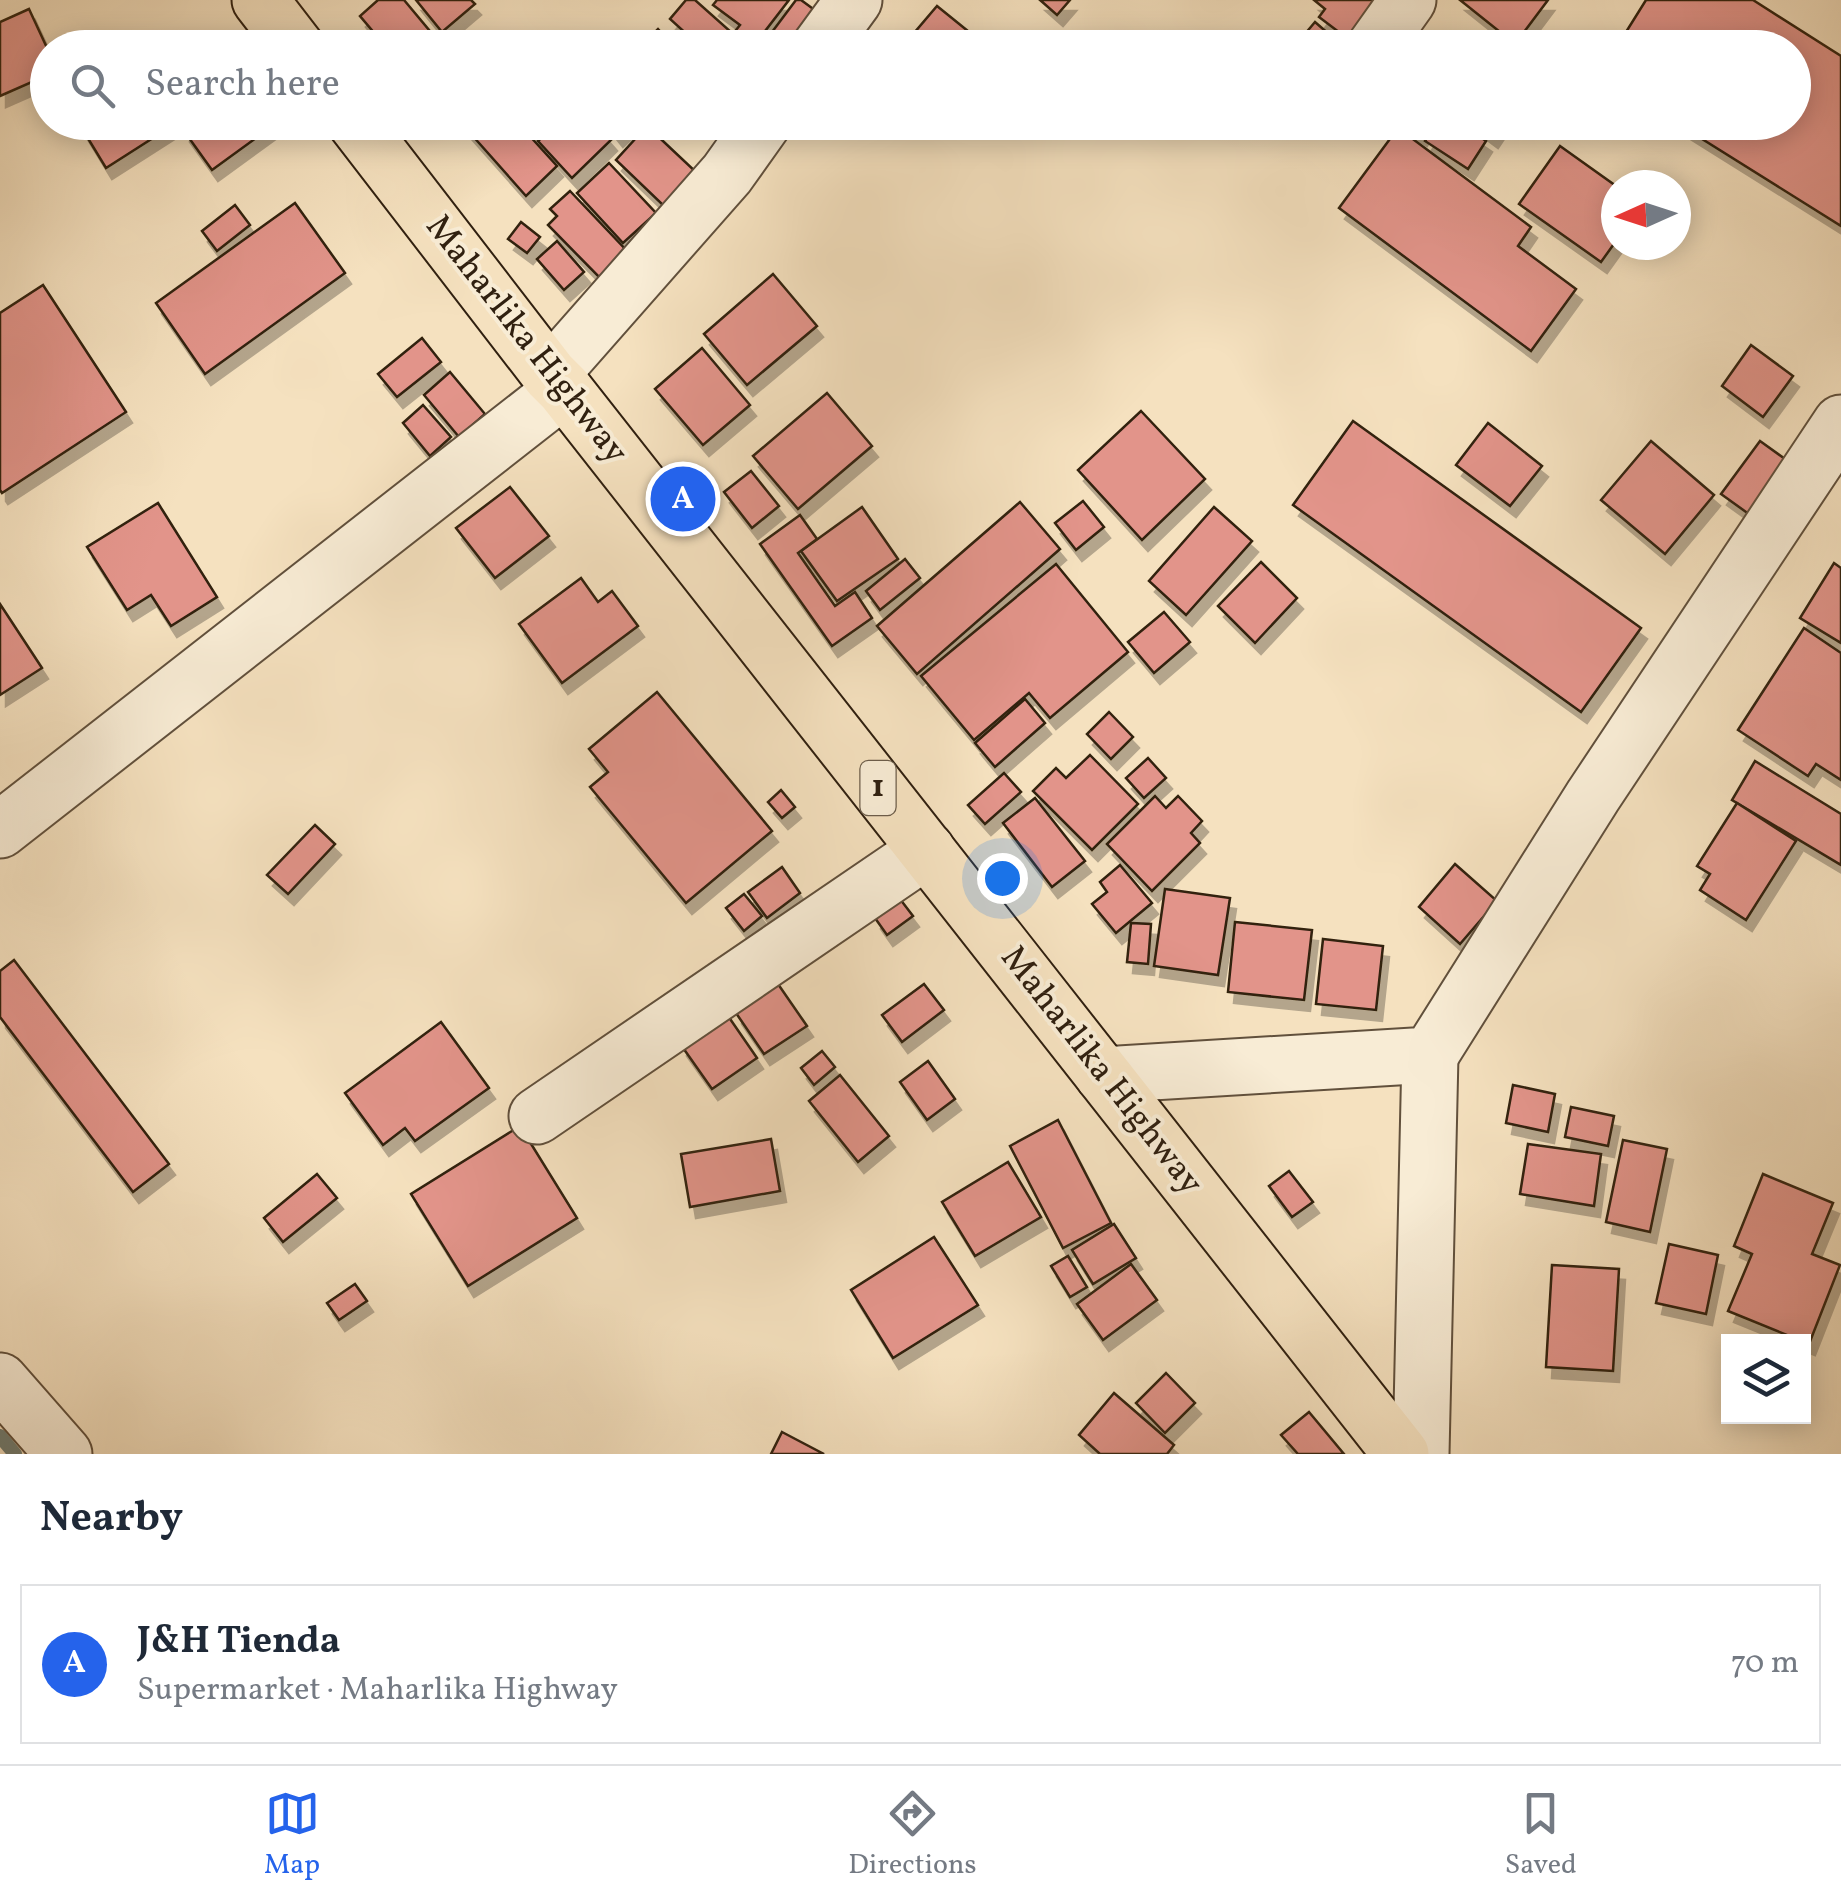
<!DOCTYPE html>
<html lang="en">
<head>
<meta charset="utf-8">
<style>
  body { margin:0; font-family:Vollkorn,serif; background:#f2f2f3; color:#1f2937 }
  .controls { position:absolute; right:30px; bottom:30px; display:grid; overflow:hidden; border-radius:0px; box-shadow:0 5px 25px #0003 }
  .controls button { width:90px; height:90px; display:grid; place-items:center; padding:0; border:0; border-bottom:2px solid #e0e1e3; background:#fff; color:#1f2937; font:50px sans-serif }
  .compass { position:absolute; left:1601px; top:170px; width:90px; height:90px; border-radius:50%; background:#fff; box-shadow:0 5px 25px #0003; rotate:267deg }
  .you { position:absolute; left:1002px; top:878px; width:35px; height:35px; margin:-25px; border:8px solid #fff; border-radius:50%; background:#1a73e8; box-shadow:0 0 0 15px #1a73e833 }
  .badge { display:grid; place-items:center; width:65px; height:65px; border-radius:50%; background:#2563eb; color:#fff; font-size:32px; font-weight:700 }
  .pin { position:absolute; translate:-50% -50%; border:5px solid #fff; box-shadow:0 2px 10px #0006 }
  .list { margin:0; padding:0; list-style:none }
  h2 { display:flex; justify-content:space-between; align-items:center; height:130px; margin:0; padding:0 40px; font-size:42px }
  h2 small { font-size:32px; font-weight:400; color:#747a83 }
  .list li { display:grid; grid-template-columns:65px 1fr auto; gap:30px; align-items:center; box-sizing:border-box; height:160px; margin:0 20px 20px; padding:0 20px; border:2px solid #e0e1e3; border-radius:0px }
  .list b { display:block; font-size:38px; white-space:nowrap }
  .list p { margin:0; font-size:32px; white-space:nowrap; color:#747a83 }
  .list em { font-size:32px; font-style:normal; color:#747a83 }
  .icon { flex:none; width:55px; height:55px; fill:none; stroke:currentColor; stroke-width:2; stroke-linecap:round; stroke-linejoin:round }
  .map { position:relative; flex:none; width:1841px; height:1454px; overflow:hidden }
  .search { position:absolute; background:#fff; box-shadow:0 5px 25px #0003; left:30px; right:30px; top:30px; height:110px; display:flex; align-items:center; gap:25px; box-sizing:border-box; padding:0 35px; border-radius:55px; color:#747a83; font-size:38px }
  .sheet { height:310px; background:#fff }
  nav { display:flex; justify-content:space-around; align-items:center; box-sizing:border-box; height:140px; border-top:2px solid #e0e1e3; background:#fff; font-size:28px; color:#747a83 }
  nav a { display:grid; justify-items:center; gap:5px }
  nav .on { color:#2563eb }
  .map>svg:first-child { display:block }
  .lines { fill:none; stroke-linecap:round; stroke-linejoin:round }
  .stream { stroke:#717e74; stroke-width:14 }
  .building { fill:#e2948a; stroke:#302010; stroke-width:2.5; filter:url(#shadow) }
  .minor-casing { stroke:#61503c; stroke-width:59 }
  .highway-casing { stroke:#302010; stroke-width:59 }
  .minor { stroke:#f8ecd5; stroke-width:55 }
  .highway { stroke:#f5e1bf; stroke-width:55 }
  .labels { text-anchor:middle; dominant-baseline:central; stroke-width:8; stroke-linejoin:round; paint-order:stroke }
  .shield { fill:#f8ecd5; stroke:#6c5d4b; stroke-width:2.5 }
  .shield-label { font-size:32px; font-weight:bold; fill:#302010 }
  .street-label { font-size:35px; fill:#302010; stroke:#f8ecd5 }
</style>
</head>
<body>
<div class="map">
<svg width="1841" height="1454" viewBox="0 0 1841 1454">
  <defs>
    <filter id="shadow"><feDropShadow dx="6" dy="11" stdDeviation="0" flood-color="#0004"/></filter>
  </defs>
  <rect width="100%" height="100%" fill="#f5e1bf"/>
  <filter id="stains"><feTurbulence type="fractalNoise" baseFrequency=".002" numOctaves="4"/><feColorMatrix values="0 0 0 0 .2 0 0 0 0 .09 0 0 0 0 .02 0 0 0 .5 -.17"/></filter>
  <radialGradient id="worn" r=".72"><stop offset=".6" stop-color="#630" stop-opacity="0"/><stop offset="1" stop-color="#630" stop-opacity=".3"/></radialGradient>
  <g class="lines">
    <!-- stream -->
    <polyline class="stream" points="0,1436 15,1454"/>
  </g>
  <!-- building -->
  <g class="building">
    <polygon points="378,0 404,0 434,36 421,48 387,48 360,16"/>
    <polygon points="416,0 471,0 475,4 442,32"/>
    <polygon points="686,0 695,0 731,32 717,48 702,48 670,19"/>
    <polygon points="717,0 789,0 752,48 738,48 728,40 740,25 713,5"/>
    <polygon points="796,0 801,0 816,11 788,48 760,48"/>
    <polygon points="1040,0 1070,0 1057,15"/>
    <polygon points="1314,0 1378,0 1352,42 1319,17 1325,9"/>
    <polygon points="1460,0 1548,0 1515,44"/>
    <polygon points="1646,0 1753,0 1841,56 1841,226 1675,122 1794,122 1794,48 1616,48"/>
    <polygon points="937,6 979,40 973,48 919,48 909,39"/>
    <polygon points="29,9 48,50 48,75 0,96 0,22"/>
    <polygon points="1315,22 1338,42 1334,48 1307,48 1299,41"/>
    <polygon points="658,29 671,43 666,48 647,48 643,44"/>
    <polygon points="169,35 176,48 150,48"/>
    <polygon points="78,122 178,122 106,168"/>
    <polygon points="196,122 278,122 212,170 184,131"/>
    <polygon points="465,122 517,122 557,166 526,196 463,125"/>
    <polygon points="525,122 553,122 537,136"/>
    <polygon points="559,122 595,122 611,140 572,178 538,141"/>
    <polygon points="606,122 632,122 617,136"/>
    <polygon points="1401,122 1429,122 1421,135"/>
    <polygon points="1437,122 1458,122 1486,141 1468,169 1425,141"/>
    <polygon points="1472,122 1502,122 1492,137"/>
    <polygon points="647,126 697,173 665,207 616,160"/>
    <polygon points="1398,128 1531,227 1518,246 1576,289 1531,351 1339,208"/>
    <polygon points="1560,146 1616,186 1616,241 1601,262 1519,204"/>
    <polygon points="609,163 656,213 623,243 577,193"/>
    <polygon points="570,191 628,252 601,279 548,225 557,216 550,209"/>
    <polygon points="295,203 345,273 205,374 156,303"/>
    <polygon points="235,205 250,225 217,251 202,231"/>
    <polygon points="521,222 540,237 527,253 508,239"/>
    <polygon points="557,241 584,272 564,290 537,259"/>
    <polygon points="773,274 817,326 747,385 704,334"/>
    <polygon points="43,285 126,412 2,493 0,490 0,313"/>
    <polygon points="422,338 441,362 397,397 378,374"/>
    <polygon points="1751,345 1793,376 1763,417 1722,386"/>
    <polygon points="702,348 750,405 703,445 655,389"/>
    <polygon points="450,372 485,414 459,437 424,395"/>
    <polygon points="827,393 872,446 798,509 753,456"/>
    <polygon points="423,405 451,437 430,456 403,423"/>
    <polygon points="1141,411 1205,479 1142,540 1078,470"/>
    <polygon points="1353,421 1641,628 1581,712 1293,505"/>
    <polygon points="1488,423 1542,466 1510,506 1456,465"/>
    <polygon points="1651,441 1714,495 1665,554 1601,500"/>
    <polygon points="1760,441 1792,464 1753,517 1721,494"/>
    <polygon points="751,471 779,506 752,528 724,492"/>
    <polygon points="510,487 549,536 495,578 456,528"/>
    <polygon points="1083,501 1104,527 1076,550 1055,523"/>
    <polygon points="1020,502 1060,549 917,674 877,626"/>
    <polygon points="158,503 217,597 171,626 151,595 127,610 87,547"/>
    <polygon points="862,507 898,559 837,601 801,551"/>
    <polygon points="1214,507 1252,541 1186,615 1149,581"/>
    <polygon points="800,515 817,539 798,553 835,606 855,592 872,618 832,646 760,544"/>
    <polygon points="905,559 920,578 880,610 866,591"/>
    <polygon points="1261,562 1297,598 1255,643 1218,606"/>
    <polygon points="1834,563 1841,568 1841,643 1800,618"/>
    <polygon points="1056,564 1128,652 1050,718 1029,693 974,740 921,676"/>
    <polygon points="581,578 598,602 612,591 638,626 562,683 519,624"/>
    <polygon points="0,604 42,668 0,695"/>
    <polygon points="1164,612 1190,642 1154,673 1128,642"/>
    <polygon points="1804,628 1841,653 1841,780 1816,764 1808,776 1738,730"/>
    <polygon points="657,692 772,831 686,903 590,787 608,772 589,749"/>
    <polygon points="1025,699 1045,723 995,767 975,743"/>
    <polygon points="1109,712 1133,737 1111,759 1087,734"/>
    <polygon points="1090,755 1138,804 1092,850 1033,791 1056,768 1066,778"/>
    <polygon points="1148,758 1166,778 1144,798 1126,778"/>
    <polygon points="1755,761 1841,814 1841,865 1732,800"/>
    <polygon points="1004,773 1021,792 985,824 968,805"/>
    <polygon points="781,790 795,807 782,818 768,802"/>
    <polygon points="1155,796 1166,808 1178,796 1202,821 1191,833 1200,843 1152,891 1107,844"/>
    <polygon points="1035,798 1085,861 1052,887 1003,823"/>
    <polygon points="1737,803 1796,841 1746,920 1700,890 1710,874 1697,866"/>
    <polygon points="315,825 335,844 288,894 267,875"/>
    <polygon points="1455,864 1497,901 1460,944 1419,907"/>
    <polygon points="1120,865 1152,903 1116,933 1092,904 1107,892 1100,882"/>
    <polygon points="782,867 800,893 767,918 748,892"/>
    <polygon points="1165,889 1230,898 1218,975 1154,966"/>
    <polygon points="744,894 762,916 744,931 726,908"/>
    <polygon points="900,899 913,916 887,935 875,918"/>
    <polygon points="1235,922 1312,930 1304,1000 1228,992"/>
    <polygon points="1131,923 1151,924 1148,964 1127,962"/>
    <polygon points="1323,939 1383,946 1376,1010 1316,1004"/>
    <polygon points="14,960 169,1164 133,1192 0,1017 0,971"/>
    <polygon points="778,984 807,1026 764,1054 736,1013"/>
    <polygon points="924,984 944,1010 902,1042 882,1015"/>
    <polygon points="726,1013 757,1058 712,1089 681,1045"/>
    <polygon points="441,1022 489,1088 415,1141 405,1128 383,1145 345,1093"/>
    <polygon points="822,1051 835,1067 814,1085 801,1068"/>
    <polygon points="928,1061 955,1099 927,1120 900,1082"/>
    <polygon points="840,1075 889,1136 858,1162 809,1101"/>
    <polygon points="1513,1085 1555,1094 1548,1132 1506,1123"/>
    <polygon points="1571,1107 1614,1116 1608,1146 1565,1137"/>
    <polygon points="1058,1120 1111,1223 1063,1248 1010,1146"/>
    <polygon points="520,1126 577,1218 468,1286 411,1194"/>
    <polygon points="771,1139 780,1191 690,1207 681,1154"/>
    <polygon points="1623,1140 1667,1149 1650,1232 1606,1222"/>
    <polygon points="1528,1144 1601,1154 1594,1206 1520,1194"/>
    <polygon points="1008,1162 1041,1217 975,1256 942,1202"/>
    <polygon points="1289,1171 1313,1202 1292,1217 1269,1186"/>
    <polygon points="317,1174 337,1198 283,1242 264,1218"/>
    <polygon points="1763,1174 1833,1203 1812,1254 1840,1265 1809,1344 1728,1311 1752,1254 1734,1246"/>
    <polygon points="1114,1224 1136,1258 1093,1284 1072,1250"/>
    <polygon points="934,1237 978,1305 893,1358 851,1290"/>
    <polygon points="1669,1244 1718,1255 1706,1314 1656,1303"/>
    <polygon points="1068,1256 1087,1287 1070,1297 1051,1266"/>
    <polygon points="1131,1264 1157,1300 1103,1340 1077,1304"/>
    <polygon points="1552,1265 1619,1269 1613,1371 1546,1367"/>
    <polygon points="355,1284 367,1301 339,1320 327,1303"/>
    <polygon points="1166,1373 1195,1403 1165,1433 1136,1403"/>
    <polygon points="1114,1393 1174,1445 1167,1454 1100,1454 1079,1435"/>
    <polygon points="1309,1412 1344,1454 1298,1454 1281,1435"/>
    <polygon points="782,1432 824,1454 771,1454"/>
  </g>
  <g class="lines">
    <!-- minor casing -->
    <g class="minor-casing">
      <g id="minor">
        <polyline points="819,48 854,0"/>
        <polyline points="1374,48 1408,0"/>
        <polyline points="550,375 727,174 764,122"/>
        <polyline points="0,830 564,389"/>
        <polyline points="1103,1075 1430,1055 1593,796 1841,423"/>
        <polyline points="537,1116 927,850"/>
        <polyline points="0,1381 64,1454"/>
        <polyline points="1421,1454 1430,1055"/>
      </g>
    </g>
    <!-- highway casing -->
    <g class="highway-casing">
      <g id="highway">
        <polyline points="260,0 297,48"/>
        <polyline points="355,122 550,375 564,389 1401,1454"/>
      </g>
    </g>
    <!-- minor -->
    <use href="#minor" class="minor"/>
    <!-- highway -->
    <use href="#highway" class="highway"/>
  </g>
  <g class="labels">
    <!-- shield labels -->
    <rect class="shield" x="860.5" y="761" width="35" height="54" rx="8"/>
    <g class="shield-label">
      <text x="878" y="788">1</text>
    </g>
    <!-- street labels -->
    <g class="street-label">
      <text transform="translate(526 340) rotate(52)">Maharlika Highway</text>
      <text transform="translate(1101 1071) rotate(52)">Maharlika Highway</text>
    </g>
  </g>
  <rect width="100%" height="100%" filter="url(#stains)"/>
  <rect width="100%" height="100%" fill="url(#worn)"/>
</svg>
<div class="controls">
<button><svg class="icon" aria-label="layers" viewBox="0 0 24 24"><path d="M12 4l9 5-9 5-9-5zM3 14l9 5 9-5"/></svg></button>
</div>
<svg class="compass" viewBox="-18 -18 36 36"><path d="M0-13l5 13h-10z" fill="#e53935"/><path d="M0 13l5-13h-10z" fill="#747a83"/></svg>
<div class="you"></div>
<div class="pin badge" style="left:683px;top:499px">A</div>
<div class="search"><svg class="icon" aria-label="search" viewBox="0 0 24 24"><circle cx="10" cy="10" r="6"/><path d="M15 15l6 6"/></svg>Search here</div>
</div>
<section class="sheet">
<h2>Nearby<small></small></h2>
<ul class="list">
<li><span class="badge">A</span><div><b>J&amp;H Tienda</b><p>Supermarket · Maharlika Highway</p></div><em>70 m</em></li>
</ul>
</section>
<nav>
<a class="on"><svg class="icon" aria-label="map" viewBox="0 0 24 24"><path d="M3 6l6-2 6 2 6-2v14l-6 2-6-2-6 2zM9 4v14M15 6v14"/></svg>Map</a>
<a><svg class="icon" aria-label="directions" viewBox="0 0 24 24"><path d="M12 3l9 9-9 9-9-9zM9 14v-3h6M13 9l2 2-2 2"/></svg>Directions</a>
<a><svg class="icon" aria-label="saved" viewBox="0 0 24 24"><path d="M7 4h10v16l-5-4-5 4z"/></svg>Saved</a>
</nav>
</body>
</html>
